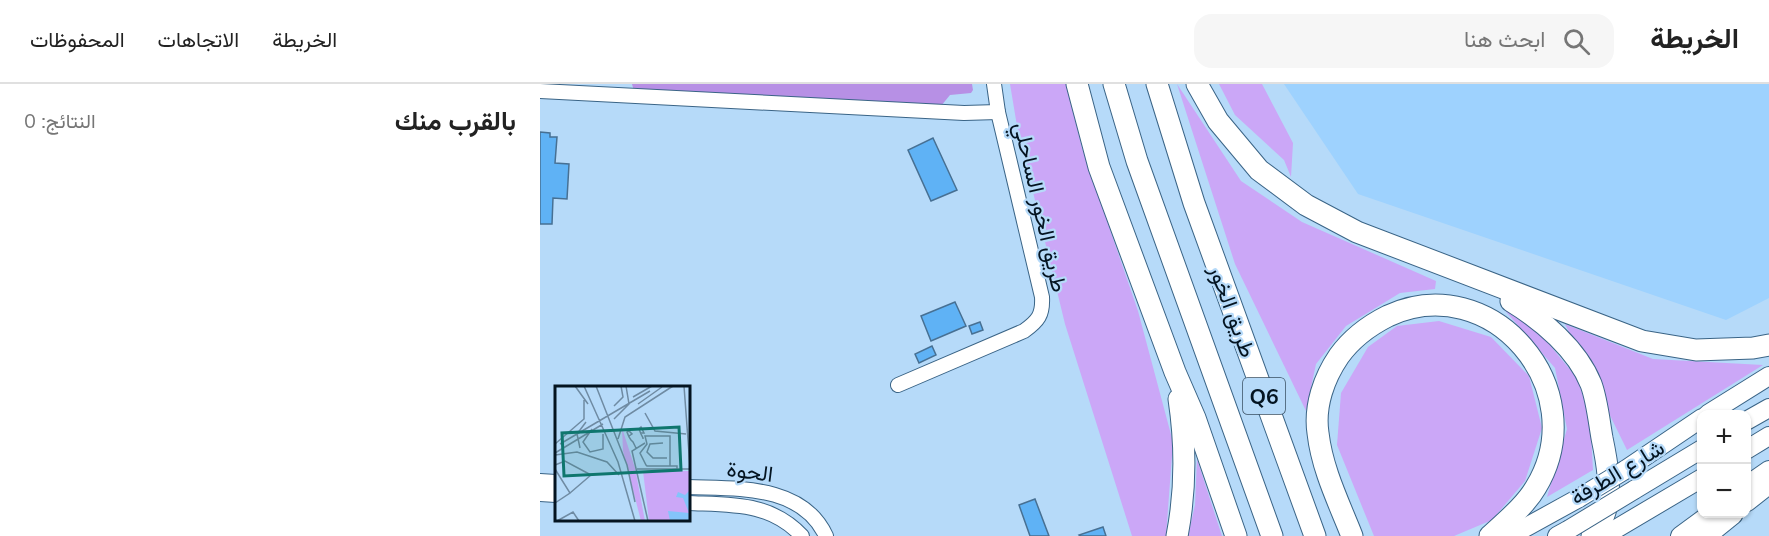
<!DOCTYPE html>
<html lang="ar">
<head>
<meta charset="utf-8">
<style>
  body { margin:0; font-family:Mulish,Vazirmatn,sans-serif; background:#f6f6f6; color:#222; direction:rtl }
  .controls { position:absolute; right:18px; bottom:18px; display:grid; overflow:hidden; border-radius:12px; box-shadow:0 2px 4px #0004 }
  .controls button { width:54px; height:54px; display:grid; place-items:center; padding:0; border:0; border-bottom:2px solid #e0e0e0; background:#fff; color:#222; font:30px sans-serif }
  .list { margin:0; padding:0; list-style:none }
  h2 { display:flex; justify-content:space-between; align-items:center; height:78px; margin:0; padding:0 24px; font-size:26px }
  h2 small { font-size:20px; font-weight:400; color:#767676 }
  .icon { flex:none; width:33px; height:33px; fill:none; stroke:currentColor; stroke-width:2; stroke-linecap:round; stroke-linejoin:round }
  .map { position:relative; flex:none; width:1229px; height:452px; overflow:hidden; direction:ltr }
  header { display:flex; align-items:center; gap:36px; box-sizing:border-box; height:84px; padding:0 30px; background:#fff; border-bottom:2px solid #e0e0e0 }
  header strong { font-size:28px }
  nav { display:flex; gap:33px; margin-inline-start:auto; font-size:21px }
  .search { width:420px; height:54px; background:#f6f6f6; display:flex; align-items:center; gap:15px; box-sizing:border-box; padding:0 21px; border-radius:18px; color:#767676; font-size:22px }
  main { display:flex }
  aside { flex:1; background:#fff }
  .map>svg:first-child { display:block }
  .built { fill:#9ed2fe }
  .green { fill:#cba7f7 }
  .forest { fill:#b790e5 }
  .building { fill:#5fb2f5; stroke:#477093; stroke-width:1.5 }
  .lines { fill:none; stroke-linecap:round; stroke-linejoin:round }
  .minor-casing { stroke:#3a6486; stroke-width:16 }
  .major-casing { stroke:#3a6486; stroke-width:20 }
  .highway-casing { stroke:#3a6486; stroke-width:23 }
  .minor { stroke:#fff; stroke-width:14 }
  .major { stroke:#fff; stroke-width:18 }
  .highway { stroke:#fff; stroke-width:21 }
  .major-bridge-casing { stroke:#3a6486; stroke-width:20; stroke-linecap:butt }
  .major-bridge { stroke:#fff; stroke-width:18 }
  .labels { text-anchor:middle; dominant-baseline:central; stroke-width:4.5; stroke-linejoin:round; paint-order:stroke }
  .shield { fill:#b6daf9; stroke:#394f62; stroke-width:1.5 }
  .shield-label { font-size:21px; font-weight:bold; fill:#041421 }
  .street-label { font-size:22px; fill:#041421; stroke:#b6daf9 }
  .inset-road { fill:none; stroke:#6f8ba3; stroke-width:1.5 }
  .view { fill:#0f766e; fill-opacity:0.15; stroke:#0f766e; stroke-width:3 }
  .inset-edge { fill:none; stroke:#041421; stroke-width:3 }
</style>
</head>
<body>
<header>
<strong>الخريطة</strong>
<div class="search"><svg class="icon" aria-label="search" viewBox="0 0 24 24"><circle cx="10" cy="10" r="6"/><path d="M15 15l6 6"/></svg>ابحث هنا</div>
<nav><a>الخريطة</a><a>الاتجاهات</a><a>المحفوظات</a></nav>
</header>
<main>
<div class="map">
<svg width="1229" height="452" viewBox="0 0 1229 452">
  <rect width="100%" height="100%" fill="#b6daf9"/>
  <!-- built -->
  <polygon class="built" points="744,0 1229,0 1229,214 1186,236 818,110"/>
  <!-- green -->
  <g class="green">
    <polygon points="470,0 526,0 542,64 598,227 633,358 626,452 592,452 525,240 477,42"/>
    <polygon points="637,0 701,97 762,138 896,197 895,205 860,209 806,242 776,280 766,327 695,180"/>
    <polygon points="679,0 722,0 753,59 751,93 744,76 695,31"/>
    <polygon points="961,222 999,248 1037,294 1050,333 1053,386 1007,413 1027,345 1015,284"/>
    <polygon points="899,237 951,253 989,292 1002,344 985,397 952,436 914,452 834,452 797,361 801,309 828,263 857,242"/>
    <polygon points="1025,240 1113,275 1223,281 1087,366"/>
    <polygon points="657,375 682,452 648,452 655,421"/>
  </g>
  <!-- forest -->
  <polygon class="forest" points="92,0 432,0 433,6 431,9 410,11 401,22 94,7"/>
  <!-- building -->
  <g class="building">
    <polygon points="0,48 10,49 10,53 17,53 15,79 29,80 27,115 13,114 12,140 0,140"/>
    <polygon points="393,54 417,106 391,117 368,66"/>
    <polygon points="415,218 426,242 391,257 381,232"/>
    <polygon points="440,238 443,246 432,250 429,242"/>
    <polygon points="392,262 396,271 379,279 375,270"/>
    <polygon points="495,415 509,452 490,452 479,421"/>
    <polygon points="563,443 566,452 540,452 539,451"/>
  </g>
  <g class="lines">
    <!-- minor casing -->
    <g class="minor-casing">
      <g id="minor">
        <polyline points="0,7 424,29 458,28"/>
        <path d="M358 301 484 247C498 237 503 231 502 213L458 28 454 0"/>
        <polyline points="0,397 16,398"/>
        <path d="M148 403C197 405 262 400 286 452"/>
        <polyline points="0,410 16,411"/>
        <path d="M148 419C192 421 230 418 262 452"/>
      </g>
    </g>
    <!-- major casing -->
    <g class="major-casing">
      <g id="major">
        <polyline points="1168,330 1229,292"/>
        <polyline points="1206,337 1229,324"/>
        <polyline points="1206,366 1229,352"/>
        <polyline points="1085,386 1162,334"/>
        <polyline points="1206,402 1229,386"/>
        <polyline points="1094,406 1162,365"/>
        <polyline points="970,452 1039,414"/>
        <polyline points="1017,452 1028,446"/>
        <polyline points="1064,452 1162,394"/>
        <polyline points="1140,452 1170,430"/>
      </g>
    </g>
    <!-- highway casing -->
    <g class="highway-casing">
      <g id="highway">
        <polyline points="537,0 559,83 635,288 655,334 696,452"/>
        <polyline points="574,0 597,77 732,452"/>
        <polyline points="617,0 654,119 775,452"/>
        <polyline points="657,0 678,37 719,86 766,121 817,148 1102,257 1156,266 1213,264 1229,261"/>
        <path d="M971 217C1002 236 1037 265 1051 300 1057 316 1059 337 1062 354 1067 378 1072 404 1065 428 1063 436 1056 445 1052 452"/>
        <polyline points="1206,417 1229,399"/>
        <path d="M637 452C646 406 646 362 639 315"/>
        <path d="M812 452C799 419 782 385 778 349 774 322 784 294 799 272 812 254 828 242 848 232 951 184 1055 305 996 403 985 422 966 437 950 452"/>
        <polyline points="1165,452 1192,430"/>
      </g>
    </g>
    <!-- minor -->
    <use href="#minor" class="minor"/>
    <!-- major -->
    <use href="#major" class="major"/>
    <!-- highway -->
    <use href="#highway" class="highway"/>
    <!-- major-bridge casing -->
    <g class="major-bridge-casing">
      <g id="major-bridge">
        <polyline points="1039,414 1085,386"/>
        <polyline points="1028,446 1094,406"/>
      </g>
    </g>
    <!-- major-bridge -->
    <use href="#major-bridge" class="major-bridge"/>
  </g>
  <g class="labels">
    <!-- shield labels -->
    <rect class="shield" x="703" y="294" width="42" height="36" rx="4.5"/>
    <g class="shield-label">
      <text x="724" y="312">Q6</text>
    </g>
    <!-- street labels -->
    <g class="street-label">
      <text transform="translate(501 123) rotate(77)">طريق الخور الساحلي</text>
      <text transform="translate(693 227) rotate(70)">طريق الخور</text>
      <text transform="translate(210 387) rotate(7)">الحوة</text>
      <text transform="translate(1077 388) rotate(-31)">شارع الطرفة</text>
    </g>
  </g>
  <!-- overview -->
  <g transform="translate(15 302)">
    <rect width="135" height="135" fill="#b6daf9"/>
    <path d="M67 42 80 82 90 135H86L68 65ZM88 85H135V135H94Z" fill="#cba7f7"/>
    <path d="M135 104V135H115L113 125 134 127 128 112 121 111 123 106 130 109Z" fill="#84c4fa"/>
    <path class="inset-road" d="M20 0 33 18M29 0 63 76 80 135M41 0 72 79 80 116M129 0 135 81M78 11 97 0M83 18 107 1M59 20 68 11 66 0M90 27 100 45 131 48M59 33 74 18 71 0M37 43 28 56 35 66 48 63V48M86 47H89L86 41 84 43 86 48 88 52V53M74 50 77 48 74 45 72 46 74 51 76 54 78 56 81 62M63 53 70 31 118 0M90 57 77 65 93 135M108 57 95 58 92 66 98 72H112M0 58 29 33V14M5 58 95 5M25 62 22 48 31 36M0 67 48 38M0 69 22 66 52 76 64 89M0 79 10 75 36 89 15 107M115 80V50H90L92 58 85 67 91 79 92 80H122V83M0 83 15 107 0 117M82 83H135M2 135 18 126 24 135"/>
    <path class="view" d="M124 41 126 84 9 90 7 47Z"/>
    <rect width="135" height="135" class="inset-edge"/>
  </g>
</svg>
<div class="controls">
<button>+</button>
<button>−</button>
</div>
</div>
<aside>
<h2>بالقرب منك<small>النتائج: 0</small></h2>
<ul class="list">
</ul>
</aside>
</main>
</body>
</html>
